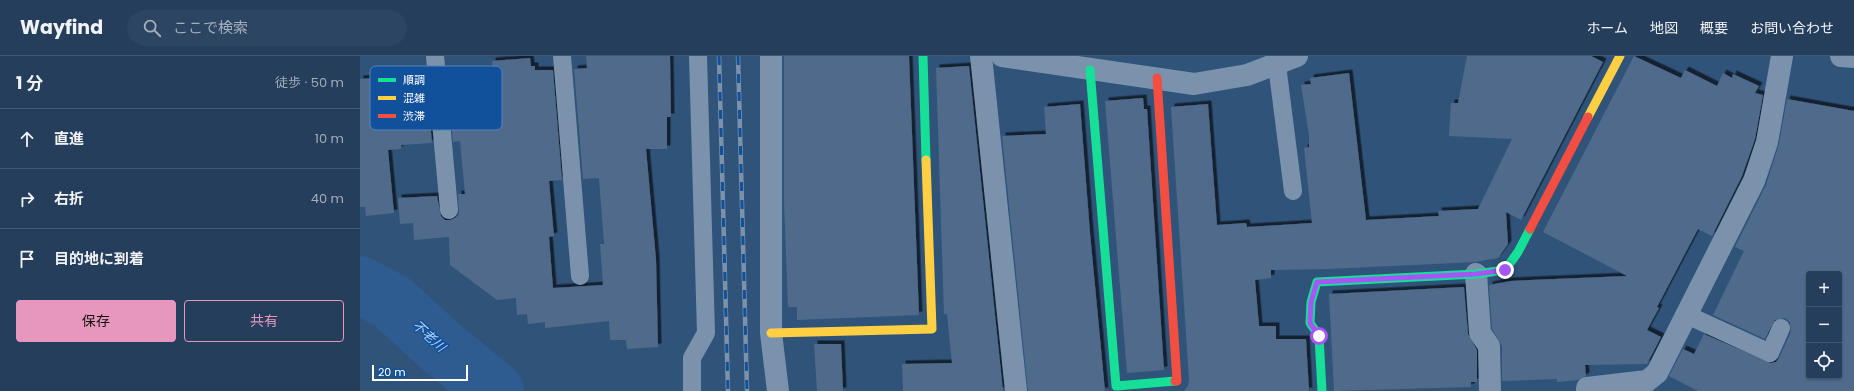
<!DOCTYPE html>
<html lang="ja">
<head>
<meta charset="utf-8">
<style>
  body { margin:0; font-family:Poppins,"Noto Sans JP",sans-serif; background:#2c4562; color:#f1f3f6 }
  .controls { position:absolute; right:12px; bottom:12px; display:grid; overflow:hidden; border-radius:4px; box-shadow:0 1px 3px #0004 }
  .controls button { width:36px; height:36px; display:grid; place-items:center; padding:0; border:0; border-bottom:1px solid #415772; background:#243e5c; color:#f1f3f6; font:20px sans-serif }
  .scale { position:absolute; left:12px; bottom:10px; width:96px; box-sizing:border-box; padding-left:4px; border:2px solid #fff; border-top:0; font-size:11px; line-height:14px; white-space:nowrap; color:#fff; -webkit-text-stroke:3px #11509a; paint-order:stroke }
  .stop { position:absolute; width:12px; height:12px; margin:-9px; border:3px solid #a855f7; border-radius:50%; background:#fff }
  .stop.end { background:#a855f7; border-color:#fff; box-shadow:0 1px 4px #0008 }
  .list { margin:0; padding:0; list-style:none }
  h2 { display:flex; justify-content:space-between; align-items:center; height:52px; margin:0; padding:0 16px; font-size:17px }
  h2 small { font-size:13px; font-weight:400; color:#a3aebb }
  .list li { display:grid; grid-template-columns:26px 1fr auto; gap:12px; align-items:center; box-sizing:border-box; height:60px; padding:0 16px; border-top:1px solid #415772 }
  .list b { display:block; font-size:15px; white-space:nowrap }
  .list em { font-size:13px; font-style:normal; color:#a3aebb }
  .actions { display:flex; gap:8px; padding:12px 16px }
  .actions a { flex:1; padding:9px 0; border:1px solid #e797bd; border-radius:4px; text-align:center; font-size:14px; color:#e797bd }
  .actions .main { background:#e797bd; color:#111 }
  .icon { flex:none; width:22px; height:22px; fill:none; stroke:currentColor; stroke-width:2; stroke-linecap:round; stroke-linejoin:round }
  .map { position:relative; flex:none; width:1494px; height:335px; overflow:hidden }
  header { display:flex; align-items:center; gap:24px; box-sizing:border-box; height:56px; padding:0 20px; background:#243e5c; border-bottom:1px solid #415772 }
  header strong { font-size:19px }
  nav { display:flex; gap:22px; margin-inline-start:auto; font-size:14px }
  .search { width:280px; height:36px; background:#2c4562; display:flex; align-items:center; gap:10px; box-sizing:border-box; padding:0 14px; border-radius:22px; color:#a3aebb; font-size:15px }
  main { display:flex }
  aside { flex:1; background:#243e5c }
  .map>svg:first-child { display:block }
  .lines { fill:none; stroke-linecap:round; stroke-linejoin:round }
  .river { stroke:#2f5c90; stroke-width:58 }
  .building { fill:#4f6b8a; fill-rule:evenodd; filter:url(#shadow) }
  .lane { stroke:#7b92ad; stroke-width:18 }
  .street { stroke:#7b92ad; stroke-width:22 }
  .fast { stroke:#16e098; stroke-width:9 }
  .slow { stroke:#ffcf43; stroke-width:9 }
  .jam { stroke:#f24e42; stroke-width:9 }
  .rail-casing { stroke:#7b92ab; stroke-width:4.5 }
  .rail { stroke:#11509a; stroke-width:3; stroke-dasharray:9; stroke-linecap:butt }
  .route { stroke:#a855f7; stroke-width:5 }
  .labels { text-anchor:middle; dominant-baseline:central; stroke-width:3; stroke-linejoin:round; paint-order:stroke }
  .water-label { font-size:13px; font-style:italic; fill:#b0d4fb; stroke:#11509a }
  .key { fill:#11509a; stroke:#5884b8; stroke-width:1 }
  .key-label { font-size:11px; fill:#fff }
</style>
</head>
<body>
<header>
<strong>Wayfind</strong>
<div class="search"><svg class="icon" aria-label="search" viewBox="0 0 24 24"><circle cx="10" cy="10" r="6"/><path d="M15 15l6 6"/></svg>ここで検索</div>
<nav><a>ホーム</a><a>地図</a><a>概要</a><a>お問い合わせ</a></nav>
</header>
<main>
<aside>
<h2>1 分<small>徒歩 · 50 m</small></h2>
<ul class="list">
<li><svg class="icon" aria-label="ahead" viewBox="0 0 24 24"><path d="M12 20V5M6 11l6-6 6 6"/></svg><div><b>直進</b></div><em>10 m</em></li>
<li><svg class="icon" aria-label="right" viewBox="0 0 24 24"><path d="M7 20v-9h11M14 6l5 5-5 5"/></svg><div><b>右折</b></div><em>40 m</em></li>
<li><svg class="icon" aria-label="arrive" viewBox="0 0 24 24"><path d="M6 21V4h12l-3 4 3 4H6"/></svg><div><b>目的地に到着</b></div></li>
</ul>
<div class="actions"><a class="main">保存</a><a>共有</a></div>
</aside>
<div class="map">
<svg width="1494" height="335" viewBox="0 0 1494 335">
  <defs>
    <filter id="shadow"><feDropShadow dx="3.5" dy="-3.5" stdDeviation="0" flood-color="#0009"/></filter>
  </defs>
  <rect width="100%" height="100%" fill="#30537a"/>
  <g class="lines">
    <!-- river -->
    <polyline class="river" points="0,229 32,246 80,290 135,335"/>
  </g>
  <!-- building -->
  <g class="building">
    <polygon points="226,0 310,0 311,61 307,61 307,93 286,93 296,203 298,291 267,293 266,284 250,284 249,265 185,272 185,266 168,268 167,258 157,259 156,242 137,244 90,209 89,181 54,184 53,167 40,168 38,142 77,140 81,160 85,164 90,164 95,162 99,158 98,138 105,138 100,85 93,86 87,18 133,15 132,5 170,2 171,10 175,10 175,14 193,14 202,124 189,125 194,180 189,181 193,232 243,229 240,188 244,188 239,122 223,123 214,13 227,12"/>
    <polygon points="424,0 549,0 559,259 437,264 437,251 428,251 424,146"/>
    <polygon points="1107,0 1231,0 1243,6 1161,164 1146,156 1148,188 1138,202 1115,206 969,213 911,214 911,222 895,224 899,270 916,270 916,283 946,283 949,335 824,335 828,330 829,324 811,51 848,48 857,169 886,167 887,171 952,167 944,92 949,91 949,79 941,29 951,28 950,22 989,17 1006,164 1079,160 1078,155 1118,153 1152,83 1089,80 1091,47 1098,47"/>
    <polygon points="1274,0 1321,22 1325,14 1357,30 1363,17 1372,22 1373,18 1399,30 1395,37 1403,39 1395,83 1382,120 1352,180 1338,173 1297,251 1299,252 1287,274 1301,281 1287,308 1225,309 1226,320 1218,324 1197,326 1197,323 1142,325 1142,290 1132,273 1129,229 1150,225 1267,220 1183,176"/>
    <polygon points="609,10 643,335 543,335 542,308 592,307 587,258 584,258 576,12"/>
    <polygon points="55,19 55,21 66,20 72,87 41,89 41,93 28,94 34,157 6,160 5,151 0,151 0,23"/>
    <polygon points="783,42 784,53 787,53 804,314 767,317 745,45"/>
    <path d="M1427 43 1494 55V335H1338L1309 320 1323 293 1334 298 1344 278 1411 307 1416 306 1419 302 1431 276 1430 266 1425 262 1415 264 1405 283 1353 259 1384 195 1375 191 1406 129 1419 88ZM1449 218H1479V320H1449Z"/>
    <polygon points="720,48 730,177 745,335 668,335 642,80 686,78 684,51"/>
    <polygon points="1104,231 1108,278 1117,294 1117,326 1111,326 1111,331 974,335 969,238"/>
    <polygon points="454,288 481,288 483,335 457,335"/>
  </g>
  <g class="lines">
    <!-- lane -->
    <g class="lane">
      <polyline points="75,0 89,154"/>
      <polyline points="202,0 220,220"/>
      <polyline points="917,9 933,135"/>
      <polyline points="1327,259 1410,297 1421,272"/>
      <polyline points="332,335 332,302 346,277 338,0"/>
    </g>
    <!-- street -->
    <g class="street">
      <polyline points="411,0 411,277 418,335"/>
      <polyline points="621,0 656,335"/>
      <polyline points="642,0 834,28 887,19 937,0"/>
      <polyline points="1481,0 1494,1"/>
      <polyline points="1116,218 1120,277 1129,290 1130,335"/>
      <polyline points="1227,332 1287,325 1297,317 1394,125 1407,86 1422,0"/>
    </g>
    <!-- fast -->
    <g class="fast">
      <polyline points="563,0 566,104"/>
      <polyline points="730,14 756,330 815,325"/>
      <polyline points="962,335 959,280 950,267 951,246 957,226 1116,218 1145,214 1158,196 1170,173"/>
    </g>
    <!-- slow -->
    <g class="slow">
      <polyline points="1228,61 1260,0"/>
      <polyline points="411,277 572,273 566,104"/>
    </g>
    <!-- jam -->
    <g class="jam">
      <polyline points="797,22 817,325 815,325"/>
      <polyline points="1170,173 1228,61"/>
    </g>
    <!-- rail casing -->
    <g class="rail-casing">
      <g id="rail">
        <polyline points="359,0 368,335"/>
        <polyline points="378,0 387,335"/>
      </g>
    </g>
    <!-- rail -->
    <use href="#rail" class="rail"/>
  </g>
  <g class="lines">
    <!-- route -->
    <polyline class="route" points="959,280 950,267 951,246 957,226 1116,218 1145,214"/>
  </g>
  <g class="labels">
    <!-- water labels -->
    <g class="water-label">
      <text transform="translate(69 280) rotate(42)">不老川</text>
    </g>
  </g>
  <!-- legend -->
  <rect x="10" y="10" width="132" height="64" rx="6" class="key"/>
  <rect x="18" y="22" width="18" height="4" fill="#16e098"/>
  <rect x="18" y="40" width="18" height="4" fill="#ffcf43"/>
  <rect x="18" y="58" width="18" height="4" fill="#f24e42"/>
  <g class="key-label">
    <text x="43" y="28">順調</text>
    <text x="43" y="46">混雑</text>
    <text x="43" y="64">渋滞</text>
  </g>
</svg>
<div class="controls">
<button>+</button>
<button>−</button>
<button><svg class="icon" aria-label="locate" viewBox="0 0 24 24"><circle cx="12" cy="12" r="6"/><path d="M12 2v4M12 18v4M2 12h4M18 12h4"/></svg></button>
</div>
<div class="scale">20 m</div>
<div class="stop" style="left:959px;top:280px"></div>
<div class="stop end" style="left:1145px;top:214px"></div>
</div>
</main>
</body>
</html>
